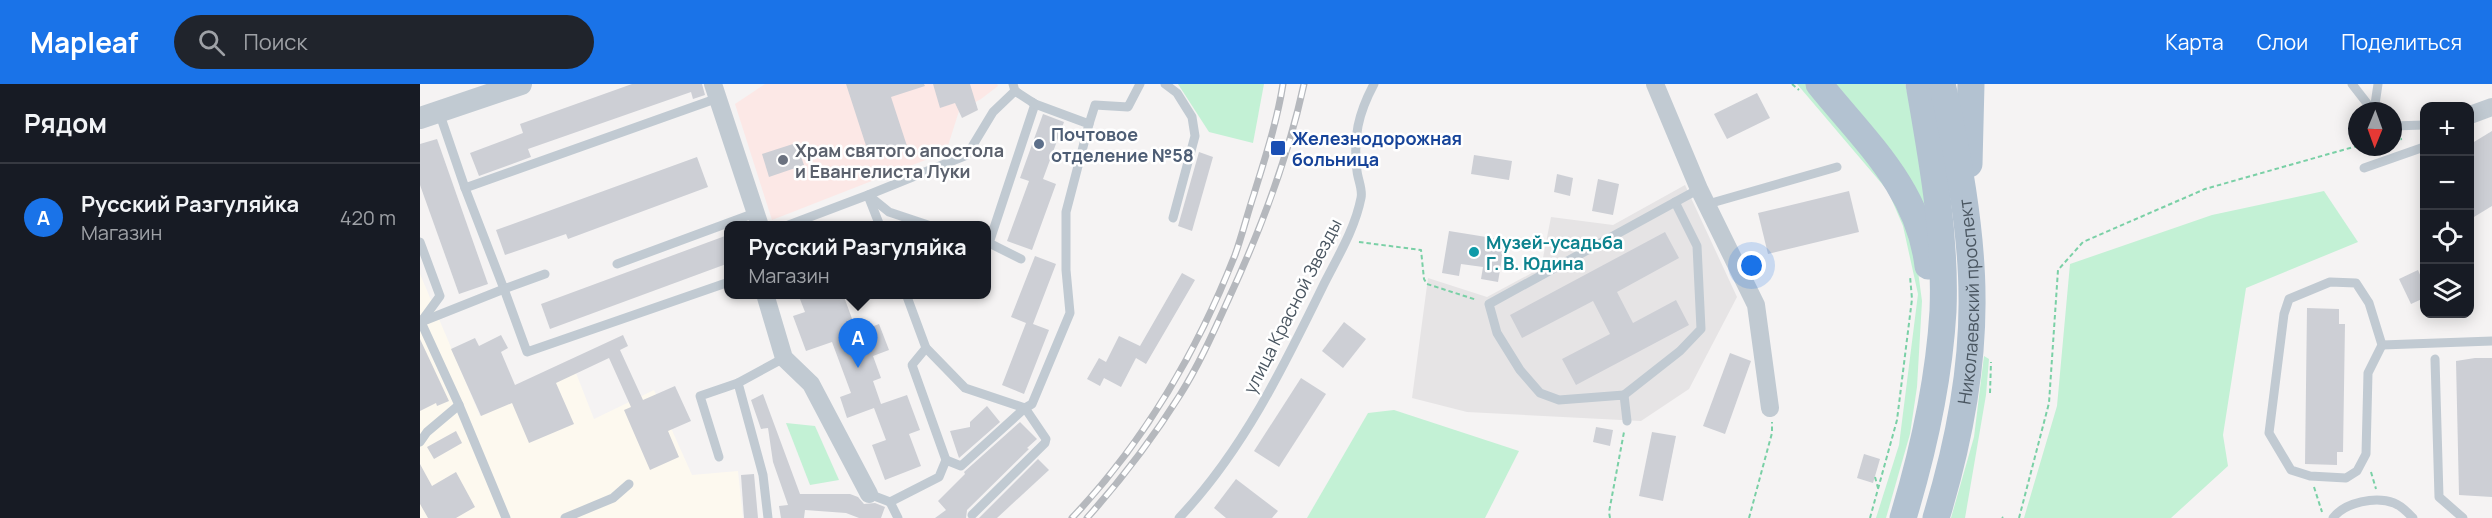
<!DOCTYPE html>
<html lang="ru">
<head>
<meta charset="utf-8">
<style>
  body { margin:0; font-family:Manrope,sans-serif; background:#20242c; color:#f1f3f6 }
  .controls { position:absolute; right:18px; top:18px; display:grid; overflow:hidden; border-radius:12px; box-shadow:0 3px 15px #0003 }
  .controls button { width:54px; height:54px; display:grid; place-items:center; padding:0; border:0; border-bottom:2px solid #363941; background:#171b24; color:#f1f3f6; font:30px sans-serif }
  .compass { position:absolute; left:1928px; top:18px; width:54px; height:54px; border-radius:50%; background:#171b24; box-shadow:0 3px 15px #0003; rotate:181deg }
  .you { position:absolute; left:1332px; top:182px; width:21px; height:21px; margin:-15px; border:4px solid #fff; border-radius:50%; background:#1a73e8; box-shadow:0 0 0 9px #1a73e833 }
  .badge { display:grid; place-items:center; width:39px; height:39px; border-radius:50%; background:#1a73e8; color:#fff; font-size:20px; font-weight:700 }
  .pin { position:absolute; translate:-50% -50px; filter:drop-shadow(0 2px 3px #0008) }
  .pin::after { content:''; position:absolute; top:32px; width:21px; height:18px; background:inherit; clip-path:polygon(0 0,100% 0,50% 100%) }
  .popup { position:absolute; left:304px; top:137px; width:267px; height:78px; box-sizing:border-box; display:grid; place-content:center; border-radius:12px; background:#171b24; filter:drop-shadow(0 2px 4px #0005); font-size:20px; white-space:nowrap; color:#9ea1a6 }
  .popup b { font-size:22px; color:#f1f3f6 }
  .popup::after { content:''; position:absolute; left:50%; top:100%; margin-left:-12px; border:12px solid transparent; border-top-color:#171b24 }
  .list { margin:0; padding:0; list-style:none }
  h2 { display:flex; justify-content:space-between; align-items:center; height:78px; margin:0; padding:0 24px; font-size:26px }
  h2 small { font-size:20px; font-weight:400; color:#9ea1a6 }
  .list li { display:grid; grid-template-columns:39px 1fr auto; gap:18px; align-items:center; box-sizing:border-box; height:108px; padding:0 24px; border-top:2px solid #363941 }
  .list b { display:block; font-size:22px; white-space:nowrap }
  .list p { margin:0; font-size:20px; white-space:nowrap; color:#9ea1a6 }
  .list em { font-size:20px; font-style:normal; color:#9ea1a6 }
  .icon { flex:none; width:33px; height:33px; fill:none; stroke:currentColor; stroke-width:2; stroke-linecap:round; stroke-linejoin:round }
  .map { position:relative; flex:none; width:2072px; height:434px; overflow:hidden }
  header { display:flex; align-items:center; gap:36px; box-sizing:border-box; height:84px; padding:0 30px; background:#1a73e8; color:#fff }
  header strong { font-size:28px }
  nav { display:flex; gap:33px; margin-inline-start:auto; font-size:21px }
  .search { width:420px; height:54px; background:#20242c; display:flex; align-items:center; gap:15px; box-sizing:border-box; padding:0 21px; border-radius:33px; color:#9ea1a6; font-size:22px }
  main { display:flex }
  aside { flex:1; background:#171b24 }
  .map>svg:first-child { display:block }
  .commercial { fill:#fdf9ef }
  .education { fill:#e6e4e5 }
  .medical { fill:#fce8e6 }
  .green { fill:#c3f1d5 }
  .building { fill:#cdcfd5 }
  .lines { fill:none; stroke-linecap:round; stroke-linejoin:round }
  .path { stroke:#7ad0a6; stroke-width:2; stroke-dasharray:4.5 3; stroke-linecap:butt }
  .service { stroke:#c1cad2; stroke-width:9 }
  .minor { stroke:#c1cad2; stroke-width:18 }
  .tertiary { stroke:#c1cad2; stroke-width:22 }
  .primary { stroke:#b3c2d1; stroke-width:27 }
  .rail-casing { stroke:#b5b8bd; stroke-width:7 }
  .rail { stroke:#fff; stroke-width:4.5; stroke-dasharray:14; stroke-linecap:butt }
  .service-dot { fill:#5c6f8a; stroke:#fff; stroke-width:2 }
  .transit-dot { fill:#1a4fb4; stroke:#fff; stroke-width:2 }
  .worship-dot { fill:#6b7280; stroke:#fff; stroke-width:2 }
  .culture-dot { fill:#0f9aa8; stroke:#fff; stroke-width:2 }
  .labels { text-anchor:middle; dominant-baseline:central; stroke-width:5; stroke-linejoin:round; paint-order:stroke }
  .service-label { font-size:18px; font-weight:bold; fill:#4e5e75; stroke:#fff; text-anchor:start }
  .transit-label { font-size:18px; font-weight:bold; fill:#164399; stroke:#fff; text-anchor:start }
  .worship-label { font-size:18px; font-weight:bold; fill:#5b616d; stroke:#fff; text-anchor:start }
  .culture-label { font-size:18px; font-weight:bold; fill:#0d838f; stroke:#fff; text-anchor:start }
  .street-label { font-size:18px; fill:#4a5661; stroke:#fff }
</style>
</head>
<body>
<header>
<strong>Mapleaf</strong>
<div class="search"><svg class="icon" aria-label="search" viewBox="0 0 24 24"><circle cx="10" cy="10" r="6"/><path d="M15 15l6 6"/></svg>Поиск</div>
<nav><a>Карта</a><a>Слои</a><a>Поделиться</a></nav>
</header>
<main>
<aside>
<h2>Рядом<small></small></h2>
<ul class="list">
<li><span class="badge">A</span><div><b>Русский Разгуляйка</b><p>Магазин</p></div><em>420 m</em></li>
</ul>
</aside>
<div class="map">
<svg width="2072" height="434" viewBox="0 0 2072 434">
  <rect width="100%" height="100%" fill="#f5f3f3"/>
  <!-- commercial -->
  <polygon class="commercial" points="0,190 60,332 156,289 174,335 234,306 272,391 318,387 323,434 0,434"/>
  <!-- education -->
  <polygon class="education" points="1265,101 1317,213 1269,305 1221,337 1047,328 992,314 1008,194 1067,213 1121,184 1131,133 1193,141"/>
  <!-- medical -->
  <polygon class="medical" points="345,0 577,0 578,2 561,15 539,27 526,68 352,136 315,20"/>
  <!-- green -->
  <g class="green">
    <polygon points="758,0 844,0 833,59 789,48"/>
    <polygon points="1377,0 1387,0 1465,94 1485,132 1497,180 1502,217 1497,303 1490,350 1466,434 1456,434 1479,361 1498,210 1483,142 1468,107"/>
    <polygon points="1414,0 1485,0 1492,26 1506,127"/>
    <polygon points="1904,107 1938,158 1826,204 1803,351 1808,382 1751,434 1604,434 1637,322 1650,180 1792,131"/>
    <polygon points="1564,272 1569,275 1566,311 1545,434 1531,434 1554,353"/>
    <polygon points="974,326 1099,367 1065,434 887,434 948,329"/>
    <polygon points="366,339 395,342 419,396 390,401"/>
  </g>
  <!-- building -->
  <g class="building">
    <polygon points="212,0 282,0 285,11 273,15 271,8 108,65 111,73 59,92 50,69 103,49 100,40"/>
    <polygon points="426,0 504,0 505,2 471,13 487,62 450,74"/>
    <polygon points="513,0 550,0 558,26 542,34 535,19 520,24"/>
    <polygon points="1337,9 1350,34 1307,55 1294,30"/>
    <polygon points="623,30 644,38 623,95 636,100 612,166 587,157 609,97 600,94"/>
    <polygon points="2072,47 2072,122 2049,136 2049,61"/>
    <polygon points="17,55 68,200 39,210 0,101 0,60"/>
    <polygon points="376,59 384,81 349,93 342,70"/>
    <polygon points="779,68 793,73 772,147 758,142"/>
    <polygon points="1054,71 1092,77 1089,96 1051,90"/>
    <polygon points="277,73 288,103 148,155 146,150 85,171 76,146"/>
    <polygon points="1137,90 1153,94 1150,112 1134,108"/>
    <polygon points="1178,95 1199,100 1193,131 1172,127"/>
    <polygon points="1429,107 1439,148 1348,170 1338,129"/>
    <polygon points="1029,147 1085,156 1078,198 1061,195 1063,183 1041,180 1039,192 1022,189"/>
    <polygon points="1245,148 1259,174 1197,208 1213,239 1256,216 1269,241 1156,301 1142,275 1190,250 1173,217 1102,254 1090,231"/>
    <polygon points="305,152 309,162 309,179 130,245 121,220"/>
    <polygon points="615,172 636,180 613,240 629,246 604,310 582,301 606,239 591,233"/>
    <polygon points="1998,186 2004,200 2004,214 1991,220 1979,195"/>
    <polygon points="762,189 775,196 726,280 716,274 701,303 684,294 680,302 667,295 679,274 686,278 699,252 720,262"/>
    <polygon points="378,210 423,210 435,243 444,240 446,245 459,240 469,266 453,272 461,294 453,297 461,320 487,311 500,346 489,350 501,382 465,396 452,361 466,356 454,324 427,334 420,313 431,309 412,258 386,267 373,232 385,228"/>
    <polygon points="1887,224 1919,225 1919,240 1925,240 1923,368 1917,368 1917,381 1885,380"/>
    <polygon points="924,238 946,255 923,284 902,267"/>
    <polygon points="81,251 88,264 81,268 95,301 203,251 208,262 200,266 223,316 255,302 271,337 248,347 259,373 230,386 204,326 211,323 189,274 136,299 154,340 109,359 92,319 61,332 31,265 55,254 59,262"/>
    <polygon points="0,255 29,317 17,322 16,319 0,327"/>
    <polygon points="1310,269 1331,277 1305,350 1283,342"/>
    <polygon points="2055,274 2072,274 2072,413 2039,411 2036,277"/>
    <polygon points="881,294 906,310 859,383 834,367"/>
    <polygon points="343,310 380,410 430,410 438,413 444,420 455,419 465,423 461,434 439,434 426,429 385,426 384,434 361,434 359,422 368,421 353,378 348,344 341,345 331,316"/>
    <polygon points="567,322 580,338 539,374 530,347 550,343 550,338"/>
    <polygon points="600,338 617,355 607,364 609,365 547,426 546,434 515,434 526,426 518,417 545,390 544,388"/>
    <polygon points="1176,343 1193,346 1190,362 1173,358"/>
    <polygon points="36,347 42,359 14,375 7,363"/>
    <polygon points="1232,348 1256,352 1243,417 1219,412"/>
    <polygon points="1444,370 1460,375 1453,399 1437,394"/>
    <polygon points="618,375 629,386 577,434 559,434"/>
    <polygon points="0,380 12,402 36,388 55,423 36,434 8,434 0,420"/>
    <polygon points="334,390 338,434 324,434 321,391"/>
    <polygon points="816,395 858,427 852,434 806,434 794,424"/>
  </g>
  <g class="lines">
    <!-- path -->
    <g class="path">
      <polyline points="1372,0 1379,6"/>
      <polyline points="1973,56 1982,55"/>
      <polyline points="939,158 1001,166 1004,195 1007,200 1057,216"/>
      <polyline points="1570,309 1571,278"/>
      <polyline points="1951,388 1956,405"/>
      <polyline points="1455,393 1458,404"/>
      <polyline points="1894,403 1902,428"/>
      <polyline points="1582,433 1583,434"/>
      <polyline points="1190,434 1189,428 1204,348"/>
      <polyline points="1329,434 1352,349 1352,338"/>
      <polyline points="1450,434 1477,336 1492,215 1490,192"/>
      <polyline points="1599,434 1629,319 1638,186 1663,158 1785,105 1937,62"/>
    </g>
    <!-- service -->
    <g class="service">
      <polyline points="745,0 757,9 772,33 775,52 753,134"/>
      <polyline points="1932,0 1953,27"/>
      <polyline points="1954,27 1958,0"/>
      <polyline points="19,28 45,104 84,205 125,190"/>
      <polyline points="669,40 675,21 708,23 720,0"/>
      <polyline points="1973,42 2004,41"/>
      <polyline points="1944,84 2004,63"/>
      <polyline points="45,104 298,14"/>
      <polyline points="448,111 469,128 511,142"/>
      <polyline points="449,114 460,142"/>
      <polyline points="1288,120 1417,83"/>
      <polyline points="366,142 448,111 547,71 573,28 595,7 598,9"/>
      <polyline points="0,158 20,212 1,238"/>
      <polyline points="601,175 569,159 615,20 612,18"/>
      <polyline points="197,180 335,129"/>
      <polygon points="1910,198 1936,199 1949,219 1962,261 1948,289 1946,370 1937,387 1926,394 1890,392 1871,386 1849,349 1864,230 1869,215"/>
      <polyline points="486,210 506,264 545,304 605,324 612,320 650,229 646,186 646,128 669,40 615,20 595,7 593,0"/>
      <polyline points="0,236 39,321 86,434"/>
      <polyline points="1,238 84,205 107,268 309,198"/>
      <polyline points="1962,261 2072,257"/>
      <polyline points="506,264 492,281 526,376"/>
      <polyline points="2015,275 2019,413 2043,434"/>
      <polyline points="1204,311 1260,267 1281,245 1277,162 1255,118"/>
      <polyline points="1207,337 1204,311 1139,316 1120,309 1100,286 1077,249 1069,220 1279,105"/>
      <polyline points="0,358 7,348 39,321"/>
      <polyline points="299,373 280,312 318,299"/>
      <polyline points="449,410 470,418 519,393 526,376 541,382 605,324 626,355 625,359 552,431"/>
      <polyline points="470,418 478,434"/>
      <polyline points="145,434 193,414 209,400"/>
      <polyline points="348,434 343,391 318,299 364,274"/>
      <path d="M759 434C822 368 863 284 903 202 917 174 935 145 941 114 943 106 938 96 937 87 933 53 938 30 954 0"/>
      <path d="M1913 434C1925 418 1956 412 1974 419 1982 422 1988 429 1993 434"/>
    </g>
    <!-- minor -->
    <g class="minor">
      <polyline points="293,0 340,142"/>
      <polyline points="1235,0 1279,105 1336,221 1350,324"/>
      <polyline points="2050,31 2072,23"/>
      <polyline points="345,210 364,274 391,300 449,410"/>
    </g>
    <!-- tertiary -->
    <polyline class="tertiary" points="0,34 101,0"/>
    <!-- primary -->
    <g class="primary">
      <path d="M1399 0C1445 57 1499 105 1508 182"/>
      <polyline points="1549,80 1551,0"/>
      <path d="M1483 434C1503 368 1519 296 1523 227 1526 151 1512 75 1499 0"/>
      <path id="s1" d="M1516 434C1538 362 1553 288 1552 213 1552 148 1537 64 1522 0"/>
    </g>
    <!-- rail casing -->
    <g class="rail-casing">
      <g id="rail">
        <path d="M652 434C723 359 777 268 815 171 822 152 827 131 834 110 845 74 857 38 863 0"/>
        <path d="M667 434C701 396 733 354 760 311 779 281 794 247 809 214 841 145 868 74 884 0"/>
      </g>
    </g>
    <!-- rail -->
    <use href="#rail" class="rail"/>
  </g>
  <!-- markers -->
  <circle class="service-dot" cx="619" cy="60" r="6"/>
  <rect class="transit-dot" x="850" y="56" width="16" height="16" rx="3"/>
  <circle class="worship-dot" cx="363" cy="76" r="6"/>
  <circle class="culture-dot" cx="1054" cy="168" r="6"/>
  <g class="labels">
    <!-- service labels -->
    <g class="service-label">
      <text x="631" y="50">Почтовое<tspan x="631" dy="21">отделение №58</tspan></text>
    </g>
    <!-- transit labels -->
    <g class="transit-label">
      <text x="872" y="54">Железнодорожная<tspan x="872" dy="21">больница</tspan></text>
    </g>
    <!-- worship labels -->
    <g class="worship-label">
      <text x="375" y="66">Храм святого апостола<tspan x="375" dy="21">и Евангелиста Луки</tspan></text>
    </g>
    <!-- culture labels -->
    <g class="culture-label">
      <text x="1066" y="158">Музей-усадьба<tspan x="1066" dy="21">Г. В. Юдина</tspan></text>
    </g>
    <!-- street labels -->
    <g class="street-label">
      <text stroke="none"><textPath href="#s1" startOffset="220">Николаевский проспект</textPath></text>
      <text transform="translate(872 222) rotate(-63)">улица Красной Звезды</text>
    </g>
  </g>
</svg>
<div class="controls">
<button>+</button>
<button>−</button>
<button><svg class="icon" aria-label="locate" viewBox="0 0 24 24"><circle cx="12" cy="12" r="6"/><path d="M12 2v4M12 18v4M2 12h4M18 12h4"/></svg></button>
<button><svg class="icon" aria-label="layers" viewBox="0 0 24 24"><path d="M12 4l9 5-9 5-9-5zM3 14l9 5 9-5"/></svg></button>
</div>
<svg class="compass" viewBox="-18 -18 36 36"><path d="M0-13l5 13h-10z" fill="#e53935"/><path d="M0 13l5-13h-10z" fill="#9ea1a6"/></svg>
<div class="you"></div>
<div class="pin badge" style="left:438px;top:284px">A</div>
<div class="popup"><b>Русский Разгуляйка</b>Магазин</div>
</div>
</main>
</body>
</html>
